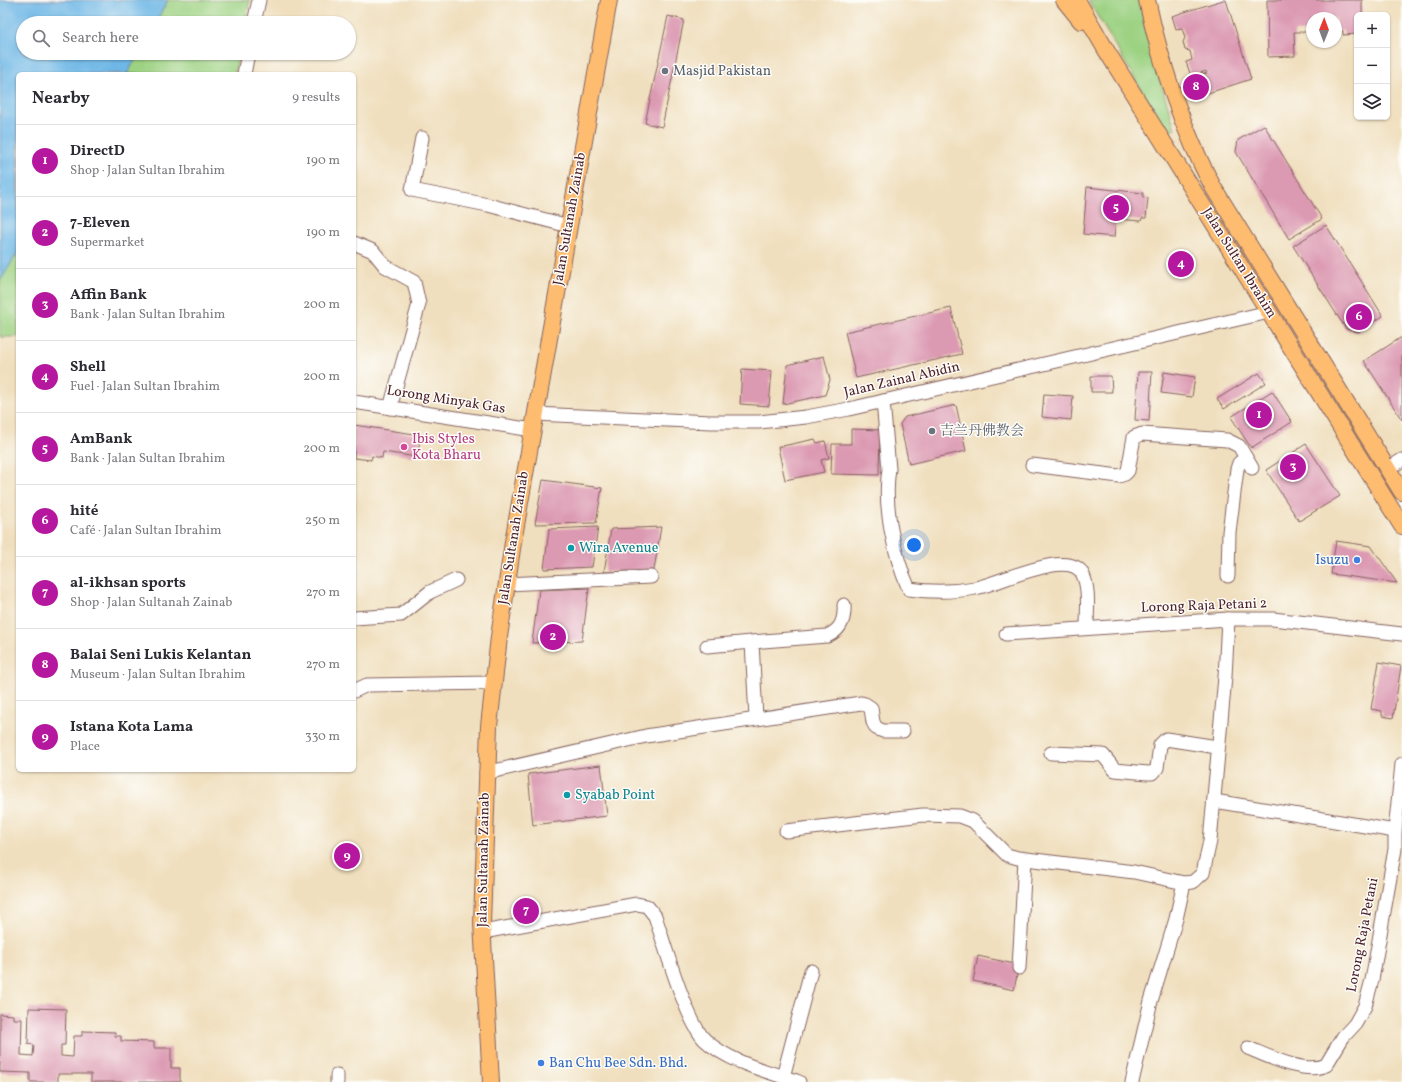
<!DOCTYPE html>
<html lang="en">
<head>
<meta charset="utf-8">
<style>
  body { margin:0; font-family:Vollkorn,"Noto Serif SC",serif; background:#f7f7f7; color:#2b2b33 }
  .controls { position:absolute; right:12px; top:12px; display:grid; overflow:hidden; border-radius:6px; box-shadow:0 1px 3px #0004 }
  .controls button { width:36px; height:36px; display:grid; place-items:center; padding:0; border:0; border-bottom:1px solid #e1e1e2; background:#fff; color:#2b2b33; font:20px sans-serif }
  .compass { position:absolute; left:1306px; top:12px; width:36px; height:36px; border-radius:50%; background:#fff; box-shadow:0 1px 3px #0004; rotate:1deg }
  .you { position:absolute; left:914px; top:545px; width:14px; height:14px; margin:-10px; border:3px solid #fff; border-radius:50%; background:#1a73e8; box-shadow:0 0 0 6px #1a73e833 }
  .badge { display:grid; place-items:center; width:26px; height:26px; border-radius:50%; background:#b5179e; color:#fff; font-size:13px; font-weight:700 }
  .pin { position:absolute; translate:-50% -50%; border:2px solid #fff; box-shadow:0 1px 4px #0006 }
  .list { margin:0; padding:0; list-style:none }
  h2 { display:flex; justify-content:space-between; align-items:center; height:52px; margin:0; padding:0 16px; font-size:17px }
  h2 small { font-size:13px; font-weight:400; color:#7c7c81 }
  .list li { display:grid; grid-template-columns:26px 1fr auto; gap:12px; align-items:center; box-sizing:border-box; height:72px; padding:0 16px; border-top:1px solid #e1e1e2 }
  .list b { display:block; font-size:15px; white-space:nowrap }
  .list p { margin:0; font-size:13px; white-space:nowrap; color:#7c7c81 }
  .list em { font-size:13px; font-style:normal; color:#7c7c81 }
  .icon { flex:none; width:22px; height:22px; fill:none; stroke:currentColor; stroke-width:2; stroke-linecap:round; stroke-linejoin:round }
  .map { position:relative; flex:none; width:1402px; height:1082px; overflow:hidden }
  .search { position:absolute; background:#fff; box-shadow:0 1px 3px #0004; left:16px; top:16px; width:340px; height:44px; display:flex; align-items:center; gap:10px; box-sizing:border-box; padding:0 14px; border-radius:22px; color:#7c7c81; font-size:15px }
  .panel { position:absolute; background:#fff; box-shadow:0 1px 3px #0004; left:16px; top:72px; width:340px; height:700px; border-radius:6px }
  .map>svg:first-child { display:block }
  .green { fill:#9dd283; stroke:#747857 }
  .water { fill:#6eb7e6; stroke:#5c6b88 }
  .building { fill:#dc9ab2 }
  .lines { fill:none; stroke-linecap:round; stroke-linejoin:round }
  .minor-casing { stroke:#84625e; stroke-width:15 }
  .major-casing { stroke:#84625e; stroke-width:18 }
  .minor { stroke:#fff; stroke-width:13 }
  .major { stroke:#fdbc70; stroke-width:16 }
  .worship-dot { fill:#6b7280; stroke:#fdfcf7; stroke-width:1.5 }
  .hotel-dot { fill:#d1479c; stroke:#fdfcf7; stroke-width:1.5 }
  .culture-dot { fill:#0f9aa8; stroke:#fdfcf7; stroke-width:1.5 }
  .shop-dot { fill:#3f7fe0; stroke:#fdfcf7; stroke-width:1.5 }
  .labels { text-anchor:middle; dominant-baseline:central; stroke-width:3; stroke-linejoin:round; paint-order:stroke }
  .worship-label { font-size:14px; fill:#5b616d; stroke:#fdfcf7; text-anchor:start }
  .street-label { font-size:14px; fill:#4a1f2b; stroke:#fdfcf7 }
  .hotel-label { font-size:14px; fill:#b23c85; stroke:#fdfcf7; text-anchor:start }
  .culture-label { font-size:14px; fill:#0d838f; stroke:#fdfcf7; text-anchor:start }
  .shop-label { font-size:14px; fill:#366cbe; stroke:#fdfcf7; text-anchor:end }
</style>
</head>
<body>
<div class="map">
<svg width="1402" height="1082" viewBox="0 0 1402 1082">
  <rect width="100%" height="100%" fill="#fdfcf7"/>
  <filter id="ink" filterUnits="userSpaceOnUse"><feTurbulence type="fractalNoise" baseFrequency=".025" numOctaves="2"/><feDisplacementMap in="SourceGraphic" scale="8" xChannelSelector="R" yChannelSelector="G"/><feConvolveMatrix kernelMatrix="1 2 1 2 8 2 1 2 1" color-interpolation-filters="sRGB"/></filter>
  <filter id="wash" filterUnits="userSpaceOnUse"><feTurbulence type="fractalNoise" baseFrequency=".012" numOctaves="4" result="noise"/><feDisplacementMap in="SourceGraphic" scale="16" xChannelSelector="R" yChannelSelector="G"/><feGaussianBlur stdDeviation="0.9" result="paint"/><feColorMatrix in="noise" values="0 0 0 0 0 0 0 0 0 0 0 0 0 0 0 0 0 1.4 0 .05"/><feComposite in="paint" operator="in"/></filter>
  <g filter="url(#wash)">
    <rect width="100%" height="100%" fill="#f0dfbe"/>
    <!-- green -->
    <g class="green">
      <polygon points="168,0 250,0 245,23 155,23"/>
      <polygon points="1088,0 1139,0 1150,47 1175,129 1167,133"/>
      <polygon points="139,53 239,53 235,74 127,74"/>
      <polygon points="18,252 18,337 0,337 0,281"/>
    </g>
    <!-- water -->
    <polygon class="water" points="0,0 168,0 155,23 23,23 23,53 139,53 127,74 18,74 18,252 0,281"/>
    <g id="blocks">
      <!-- building -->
      <g class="building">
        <polygon points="1223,0 1226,0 1251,79 1202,95 1200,91 1192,94 1189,83 1197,80 1196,76 1207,73 1206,71 1191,76 1186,62 1192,60 1190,51 1185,50 1183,42 1185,38 1182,28 1176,29 1172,16"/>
        <polygon points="1267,0 1362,0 1362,15 1357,15 1357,34 1343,35 1343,31 1336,31 1336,18 1312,18 1312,32 1294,32 1295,56 1268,57"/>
        <polygon points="668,16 684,20 662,127 645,123"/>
        <polygon points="1264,125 1322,219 1289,239 1236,152 1238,140"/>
        <polygon points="1087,187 1143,193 1143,197 1148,198 1146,218 1142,218 1141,221 1116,219 1114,237 1083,234"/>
        <polygon points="1326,225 1383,316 1358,332 1346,329 1293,246"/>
        <polygon points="951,308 962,354 856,378 845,332"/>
        <polygon points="1402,337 1402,420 1364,361"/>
        <polygon points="824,356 830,380 825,395 783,404 787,365"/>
        <polygon points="742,369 772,371 769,406 740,404"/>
        <polygon points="1138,372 1152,372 1149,421 1135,420"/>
        <polygon points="1164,372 1195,377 1192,397 1161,393"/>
        <polygon points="1259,373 1266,383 1224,409 1217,399"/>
        <polygon points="1091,376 1111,376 1112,392 1091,392"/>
        <polygon points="1272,391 1292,422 1251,448 1231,417"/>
        <polygon points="1044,394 1073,396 1071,420 1042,417"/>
        <polygon points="956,405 966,451 909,464 900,424 905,417"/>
        <polygon points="354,425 421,435 417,457 383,452 382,458 372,456 371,460 354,458"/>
        <polygon points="851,429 880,430 879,475 831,474 832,444 851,444"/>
        <polygon points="815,439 817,443 825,441 829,458 821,460 824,472 785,480 778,447"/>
        <polygon points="1306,444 1340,496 1299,521 1266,470"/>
        <polygon points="543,480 602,488 596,523 535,524"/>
        <polygon points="598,527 592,567 544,569 549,529"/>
        <polygon points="661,527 654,570 604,572 611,529"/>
        <polygon points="1336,541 1371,546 1397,583 1331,574"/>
        <polygon points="589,588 582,641 532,643 539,590"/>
        <polygon points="1379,662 1401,666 1393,718 1382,716 1382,711 1371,709"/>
        <polygon points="601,765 607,816 533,825 528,774"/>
        <polygon points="978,956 1019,965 1014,990 973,981"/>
        <polygon points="29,1008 66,1009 65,1045 61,1045 61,1056 73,1057 74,1036 82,1036 82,1031 115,1032 115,1036 121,1036 121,1041 154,1042 154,1048 171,1048 171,1068 180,1068 180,1082 91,1082 91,1074 58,1074 58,1082 30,1082 30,1073 0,1072 0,1014 13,1015 13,1019 22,1019 21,1055 33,1056 34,1045 28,1044"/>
      </g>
    </g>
  </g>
  <g filter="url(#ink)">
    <use href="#blocks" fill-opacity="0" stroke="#84625e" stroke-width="1"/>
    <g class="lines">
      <!-- minor casing -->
      <g class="minor-casing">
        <g id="minor">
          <polyline points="254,23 259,0"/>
          <polyline points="244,74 248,53"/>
          <polyline points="422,138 412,190 488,205 569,226"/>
          <polyline points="354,243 373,251 385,266 414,282 419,304 390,408"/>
          <path d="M883 401 889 469C883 505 894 556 909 589 930 592 954 592 975 588 997 585 1067 548 1082 573 1090 587 1087 611 1087 627"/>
          <polyline points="354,402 533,430"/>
          <polyline points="535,414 711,422 759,422 806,417 849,409 1269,312"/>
          <polyline points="1032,465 1119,476 1125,474 1128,471 1134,437 1142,434 1227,440 1239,446 1252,468"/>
          <polyline points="1388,469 1402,460"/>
          <polyline points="1228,576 1229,532 1237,469 1239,463 1246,458"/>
          <polyline points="507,584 651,577"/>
          <polyline points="354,618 401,615 430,592 456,580"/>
          <polyline points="1006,634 1228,619 1273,619 1402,634"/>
          <polyline points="707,646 752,642"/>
          <polyline points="354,691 367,685 494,683"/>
          <path d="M756 718 752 642 827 636C841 630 845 620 844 605"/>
          <polyline points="1051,753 1103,755 1115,770 1148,773 1152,773 1157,768 1160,745 1166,739 1217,747"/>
          <polyline points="486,773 646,736 861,703 865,704 871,708 873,722 876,728 883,731 903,731"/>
          <polyline points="1214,801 1395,831"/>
          <polyline points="786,831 923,815 960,816 973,821 1007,855 1018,858 1134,872 1184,883 1193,882 1203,873 1210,841 1225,677 1228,619"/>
          <path d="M483 932 637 904 647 906 655 916C664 943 687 1023 705 1040 730 1063 767 1071 799 1082"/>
          <polyline points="1019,968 1025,859"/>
          <path d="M1248 1048C1268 1056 1305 1075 1326 1065L1343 1037 1355 1024 1365 1006 1372 980 1395 849V831L1402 764"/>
          <polyline points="337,1075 337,1082"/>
          <polyline points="783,1077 811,971"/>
          <polyline points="1132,1082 1151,1001 1176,919 1184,883"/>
        </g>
      </g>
      <!-- major casing -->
      <g class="major-casing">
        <g id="major">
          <polyline points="1064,0 1081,21"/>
          <polyline points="1077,0 1106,50 1402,526"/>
          <path d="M1147 0C1161 65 1182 128 1213 187L1402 492"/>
          <polyline points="491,1082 482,923 489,726 499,637 513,542 609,0"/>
        </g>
      </g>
      <!-- minor -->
      <use href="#minor" class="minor"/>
      <!-- major -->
      <use href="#major" class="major"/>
    </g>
  </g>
  <!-- markers -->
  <g class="worship-dot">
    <circle cx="665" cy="71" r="4"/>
    <circle cx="932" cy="431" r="4"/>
  </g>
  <circle class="hotel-dot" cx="404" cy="447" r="4"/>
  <g class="culture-dot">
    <circle cx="571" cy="548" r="4"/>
    <circle cx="567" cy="795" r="4"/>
  </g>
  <g class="shop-dot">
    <circle cx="1357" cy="560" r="4"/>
    <circle cx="541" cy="1063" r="4"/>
  </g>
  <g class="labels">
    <!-- worship labels -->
    <g class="worship-label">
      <text x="673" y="71">Masjid Pakistan</text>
      <text x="940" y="431">吉兰丹佛教会</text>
    </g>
    <!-- street labels -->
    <g class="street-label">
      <text transform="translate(570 219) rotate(-80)">Jalan Sultanah Zainab</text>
      <text transform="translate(1239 263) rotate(58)">Jalan Sultan Ibrahim</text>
      <text transform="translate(902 380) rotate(-13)">Jalan Zainal Abidin</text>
      <text transform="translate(446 400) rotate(9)">Lorong Minyak Gas</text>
      <text transform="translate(514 538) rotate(-81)">Jalan Sultanah Zainab</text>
      <text transform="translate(1204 606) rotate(-2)">Lorong Raja Petani 2</text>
      <text transform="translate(484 860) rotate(-89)">Jalan Sultanah Zainab</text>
      <text transform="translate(1363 935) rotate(-79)">Lorong Raja Petani</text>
    </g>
    <!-- hotel labels -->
    <g class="hotel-label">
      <text x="412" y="439">Ibis Styles<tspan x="412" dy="16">Kota Bharu</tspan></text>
    </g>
    <!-- culture labels -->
    <g class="culture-label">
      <text x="579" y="548">Wira Avenue</text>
      <text x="575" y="795">Syabab Point</text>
    </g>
    <!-- shop labels -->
    <g class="shop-label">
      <text x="1349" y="560">Isuzu</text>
      <text x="549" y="1063" text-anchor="start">Ban Chu Bee Sdn. Bhd.</text>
    </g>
  </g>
</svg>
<div class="controls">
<button>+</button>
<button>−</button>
<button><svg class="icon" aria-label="layers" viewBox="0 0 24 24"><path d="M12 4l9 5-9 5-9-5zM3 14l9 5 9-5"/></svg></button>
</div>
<svg class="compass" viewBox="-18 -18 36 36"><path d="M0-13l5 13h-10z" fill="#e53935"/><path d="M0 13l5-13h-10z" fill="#7c7c81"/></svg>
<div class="you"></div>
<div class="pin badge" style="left:1259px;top:415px">1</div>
<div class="pin badge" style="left:553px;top:637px">2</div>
<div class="pin badge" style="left:1293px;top:467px">3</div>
<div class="pin badge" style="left:1181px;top:264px">4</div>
<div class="pin badge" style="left:1116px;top:208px">5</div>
<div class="pin badge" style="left:1359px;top:317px">6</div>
<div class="pin badge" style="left:526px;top:911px">7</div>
<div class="pin badge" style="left:1196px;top:87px">8</div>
<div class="pin badge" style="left:347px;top:856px">9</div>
<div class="search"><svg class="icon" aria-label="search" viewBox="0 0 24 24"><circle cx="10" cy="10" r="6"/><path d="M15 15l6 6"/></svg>Search here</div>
<section class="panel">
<h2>Nearby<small>9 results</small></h2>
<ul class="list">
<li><span class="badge">1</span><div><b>DirectD</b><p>Shop · Jalan Sultan Ibrahim</p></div><em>190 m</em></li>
<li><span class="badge">2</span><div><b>7-Eleven</b><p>Supermarket</p></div><em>190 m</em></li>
<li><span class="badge">3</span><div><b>Affin Bank</b><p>Bank · Jalan Sultan Ibrahim</p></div><em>200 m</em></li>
<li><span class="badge">4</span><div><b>Shell</b><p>Fuel · Jalan Sultan Ibrahim</p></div><em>200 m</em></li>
<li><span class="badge">5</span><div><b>AmBank</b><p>Bank · Jalan Sultan Ibrahim</p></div><em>200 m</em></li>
<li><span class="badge">6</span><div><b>hité</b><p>Café · Jalan Sultan Ibrahim</p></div><em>250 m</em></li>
<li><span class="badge">7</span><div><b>al-ikhsan sports</b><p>Shop · Jalan Sultanah Zainab</p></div><em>270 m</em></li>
<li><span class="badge">8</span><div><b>Balai Seni Lukis Kelantan</b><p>Museum · Jalan Sultan Ibrahim</p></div><em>270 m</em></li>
<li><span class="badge">9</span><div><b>Istana Kota Lama</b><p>Place</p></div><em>330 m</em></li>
</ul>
</section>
</div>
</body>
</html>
